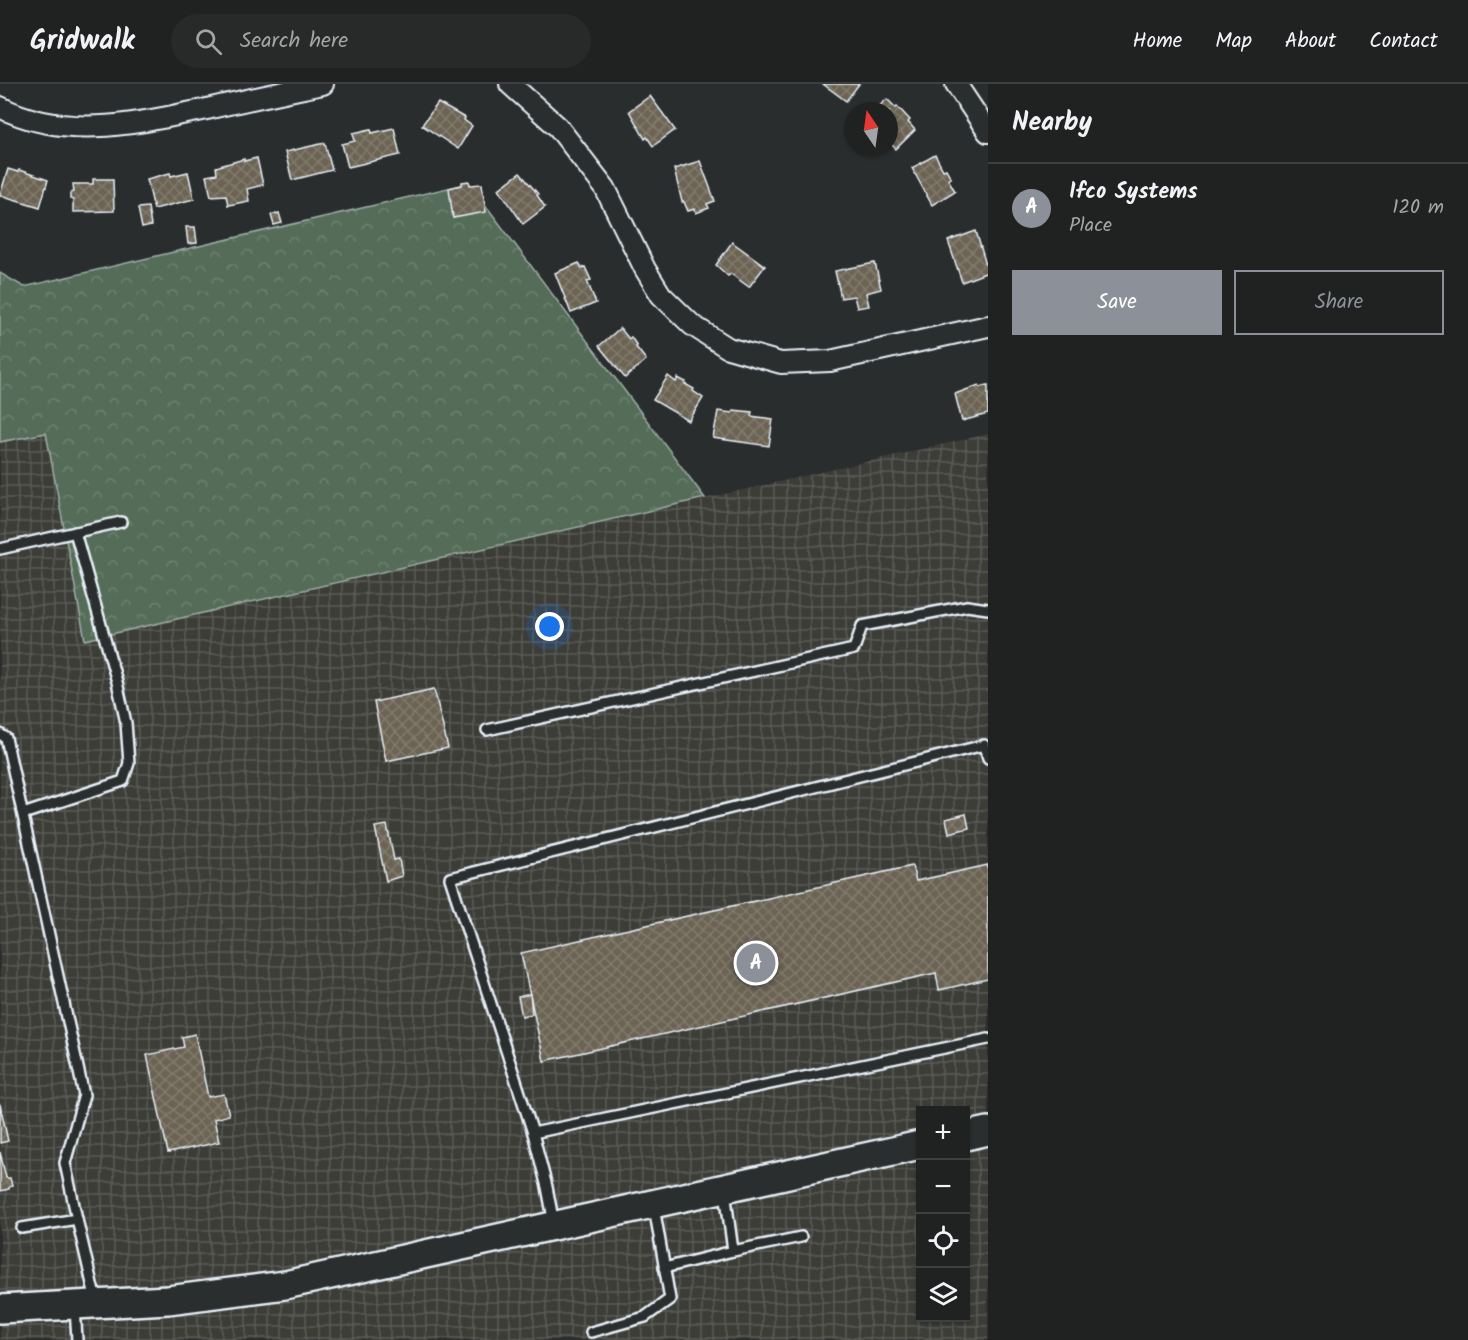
<!DOCTYPE html>
<html lang="en">
<head>
<meta charset="utf-8">
<style>
  body { margin:0; font-family:Kalam,sans-serif; background:#282a2a; color:#f1f3f6 }
  .controls { position:absolute; right:18px; bottom:18px; display:grid; overflow:hidden; border-radius:0px; box-shadow:0 2px 4px #0004 }
  .controls button { width:54px; height:54px; display:grid; place-items:center; padding:0; border:0; border-bottom:2px solid #3d3f40; background:#202222; color:#f1f3f6; font:30px sans-serif }
  .compass { position:absolute; left:844px; top:18px; width:54px; height:54px; border-radius:50%; background:#202222; box-shadow:0 2px 4px #0004; rotate:347deg }
  .you { position:absolute; left:550px; top:543px; width:21px; height:21px; margin:-15px; border:4px solid #fff; border-radius:50%; background:#1a73e8; box-shadow:0 0 0 9px #1a73e833 }
  .badge { display:grid; place-items:center; width:39px; height:39px; border-radius:50%; background:#8c9099; color:#fff; font-size:20px; font-weight:700 }
  .pin { position:absolute; translate:-50% -50%; border:3px solid #fff; box-shadow:0 2px 6px #0006 }
  .list { margin:0; padding:0; list-style:none }
  h2 { display:flex; justify-content:space-between; align-items:center; height:78px; margin:0; padding:0 24px; font-size:26px }
  h2 small { font-size:20px; font-weight:400; color:#a2a4a5 }
  .list li { display:grid; grid-template-columns:39px 1fr auto; gap:18px; align-items:center; box-sizing:border-box; height:90px; padding:0 24px; border-top:2px solid #3d3f40 }
  .list b { display:block; font-size:22px; white-space:nowrap }
  .list p { margin:0; font-size:20px; white-space:nowrap; color:#a2a4a5 }
  .list em { font-size:20px; font-style:normal; color:#a2a4a5 }
  .actions { display:flex; gap:12px; padding:18px 24px }
  .actions a { flex:1; padding:14px 0; border:2px solid #8c9099; border-radius:0px; text-align:center; font-size:21px; color:#8c9099 }
  .actions .main { background:#8c9099; color:#fff }
  .icon { flex:none; width:33px; height:33px; fill:none; stroke:currentColor; stroke-width:2; stroke-linecap:round; stroke-linejoin:round }
  .map { position:relative; flex:none; width:988px; height:1256px; overflow:hidden }
  header { display:flex; align-items:center; gap:36px; box-sizing:border-box; height:84px; padding:0 30px; background:#202222; border-bottom:2px solid #3d3f40 }
  header strong { font-size:28px }
  nav { display:flex; gap:33px; margin-inline-start:auto; font-size:21px }
  .search { width:420px; height:54px; background:#282a2a; display:flex; align-items:center; gap:15px; box-sizing:border-box; padding:0 21px; border-radius:33px; color:#a2a4a5; font-size:22px }
  main { display:flex }
  aside { flex:1; background:#202222 }
  .map>svg:first-child { display:block }
  .industrial { fill:url(#industrial-grid); fill-rule:evenodd }
  .forest { fill:url(#forest-crowns); stroke:#9eafa8; stroke-width:1.5 }
  .building { fill:url(#building-cross-hatch); stroke:#e8f1f8; stroke-width:1.5 }
  .lines { fill:none; stroke-linecap:round; stroke-linejoin:round }
  .lane-casing { stroke:#e8f1f8; stroke-width:14 }
  .street-casing { stroke:#e8f1f8; stroke-width:24 }
  .secondary-casing { stroke:#e8f1f8; stroke-width:32 }
  .lane { stroke:#2a2d2e; stroke-width:9 }
  .street { stroke:#2a2d2e; stroke-width:20 }
  .secondary { stroke:#2a2d2e; stroke-width:27 }
</style>
</head>
<body>
<header>
<strong>Gridwalk</strong>
<div class="search"><svg class="icon" aria-label="search" viewBox="0 0 24 24"><circle cx="10" cy="10" r="6"/><path d="M15 15l6 6"/></svg>Search here</div>
<nav><a>Home</a><a>Map</a><a>About</a><a>Contact</a></nav>
</header>
<main>
<div class="map">
<svg width="988" height="1256" viewBox="0 0 988 1256">
  <defs>
    <pattern id="industrial-grid" width="8" height="8" patternUnits="userSpaceOnUse" patternTransform="scale(1.5)"><rect width="8" height="8" fill="#3e3e39"/><path d="M0 4h8M4 0v8" fill="none" stroke="#5a5a56"/></pattern>
    <pattern id="forest-crowns" width="20" height="18" patternUnits="userSpaceOnUse" patternTransform="scale(1.5)"><rect width="20" height="18" fill="#556d59"/><path d="M2 6a3 3 0 1 1 6 0M12 15a3 3 0 1 1 6 0" fill="none" stroke="#6d8272"/></pattern>
    <pattern id="building-cross-hatch" width="8" height="8" patternUnits="userSpaceOnUse" patternTransform="scale(1.5)"><rect width="8" height="8" fill="#6c6454"/><path d="M0 0l8 8M0 8l8-8" fill="none" stroke="#817b6d"/></pattern>
  </defs>
  <rect width="100%" height="100%" fill="#2a2d2e"/>
  <filter id="ink" filterUnits="userSpaceOnUse"><feTurbulence type="fractalNoise" baseFrequency=".0167" numOctaves="2"/><feDisplacementMap in="SourceGraphic" scale="12" xChannelSelector="R" yChannelSelector="G"/><feConvolveMatrix kernelMatrix="1 2 1 2 8 2 1 2 1" color-interpolation-filters="sRGB"/></filter>
  <g filter="url(#ink)">
    <!-- industrial -->
    <path class="industrial" d="M46 348 86 556 988 350V1256H0V358ZM920 1026H966V1234H920Z"/>
    <!-- forest -->
    <polygon class="forest" points="469,99 705,414 85,556 46,349 0,358 0,189 24,203"/>
    <!-- building -->
    <g class="building">
      <polygon points="823,0 859,0 846,17"/>
      <polygon points="650,12 675,46 653,62 647,53 645,55 629,27"/>
      <polygon points="887,15 896,24 897,22 910,36 908,38 915,46 896,65 890,59 889,60 889,27 874,27"/>
      <polygon points="438,19 465,34 464,36 472,42 458,65 422,41"/>
      <polygon points="394,44 400,71 348,83 342,60 355,57 353,49 371,45 372,49"/>
      <polygon points="325,59 332,86 292,96 285,68"/>
      <polygon points="935,71 943,86 946,85 951,94 948,95 955,107 932,121 912,84"/>
      <polygon points="257,74 263,101 247,105 249,117 228,121 226,111 211,112 206,92 217,90 216,83 244,75 244,77"/>
      <polygon points="700,77 715,117 707,120 709,124 696,129 695,125 688,127 684,118 682,118 674,85"/>
      <polygon points="8,85 18,88 19,86 48,96 40,123 0,111"/>
      <polygon points="188,88 194,115 154,125 147,95 170,89 171,92"/>
      <polygon points="520,89 538,110 537,111 545,123 523,140 499,105"/>
      <polygon points="93,95 113,95 114,127 73,128 73,116 70,115 70,109 74,108 73,100 93,100"/>
      <polygon points="469,97 470,101 482,100 486,128 453,134 449,104 462,101 462,98"/>
      <polygon points="148,123 151,142 142,144 138,124"/>
      <polygon points="279,129 282,139 274,141 271,131"/>
      <polygon points="186,143 195,143 197,159 188,160"/>
      <polygon points="976,147 988,188 962,198 948,157"/>
      <polygon points="732,158 765,182 749,203 731,190 728,192 716,181"/>
      <polygon points="579,179 582,184 585,183 591,196 587,197 596,219 571,229 555,189"/>
      <polygon points="875,179 881,205 866,209 869,222 857,224 854,212 841,214 835,187"/>
      <polygon points="620,244 629,255 631,253 637,262 636,263 646,276 625,294 599,262"/>
      <polygon points="668,292 676,298 678,294 686,298 685,300 694,305 693,307 703,314 689,337 653,316"/>
      <polygon points="979,301 980,303 988,301 988,330 962,337 955,310"/>
      <polygon points="733,326 752,328 751,332 773,335 769,362 713,354 718,327 732,329"/>
      <polygon points="434,605 448,664 386,677 374,618"/>
      <polygon points="966,730 969,744 949,749 946,735"/>
      <polygon points="387,741 394,776 399,775 402,792 386,797 375,743"/>
      <polygon points="988,781 988,895 939,906 936,889 544,977 521,869 912,782 916,797"/>
      <polygon points="530,910 532,930 522,932 518,913"/>
      <polygon points="195,950 208,1013 224,1010 229,1031 214,1035 219,1058 168,1069 147,971 184,963 182,953"/>
      <polygon points="0,1020 8,1057 0,1059"/>
      <polygon points="0,1068 6,1094 10,1094 12,1102 9,1103 9,1105 0,1107"/>
    </g>
    <g class="lines">
      <!-- lane casing -->
      <g class="lane-casing">
        <g id="lane">
          <polyline points="0,465 121,438"/>
          <polyline points="487,646 854,565 862,542 967,522 988,525"/>
          <polyline points="0,650 6,654 84,1011 65,1079 77,1135"/>
          <polyline points="23,730 123,697 129,679 126,639 117,598 75,448"/>
          <polyline points="533,1049 988,955"/>
          <polyline points="725,1107 733,1167 801,1153"/>
          <polyline points="554,1140 547,1103 533,1049 450,794 984,661 988,674"/>
          <polyline points="22,1144 77,1135 96,1217"/>
          <polyline points="664,1184 733,1167"/>
          <polyline points="75,1223 77,1256"/>
          <polyline points="591,1248 645,1233 670,1215 654,1123"/>
        </g>
      </g>
      <!-- street casing -->
      <g class="street-casing">
        <g id="street">
          <polyline points="510,0 558,43 605,104 645,185 661,211 692,241 728,264 781,279 830,277 988,242"/>
          <polyline points="956,0 988,48"/>
          <path d="M0 23C67 57 138 39 207 25 246 16 284 8 323 0"/>
        </g>
      </g>
      <!-- secondary casing -->
      <g class="secondary-casing">
        <g id="secondary">
          <polyline points="966,1052 988,1047"/>
          <polyline points="0,1225 168,1216 285,1201 920,1061"/>
        </g>
      </g>
      <!-- lane -->
      <use href="#lane" class="lane"/>
      <!-- street -->
      <use href="#street" class="street"/>
      <!-- secondary -->
      <use href="#secondary" class="secondary"/>
    </g>
  </g>
</svg>
<div class="controls">
<button>+</button>
<button>−</button>
<button><svg class="icon" aria-label="locate" viewBox="0 0 24 24"><circle cx="12" cy="12" r="6"/><path d="M12 2v4M12 18v4M2 12h4M18 12h4"/></svg></button>
<button><svg class="icon" aria-label="layers" viewBox="0 0 24 24"><path d="M12 4l9 5-9 5-9-5zM3 14l9 5 9-5"/></svg></button>
</div>
<svg class="compass" viewBox="-18 -18 36 36"><path d="M0-13l5 13h-10z" fill="#e53935"/><path d="M0 13l5-13h-10z" fill="#a2a4a5"/></svg>
<div class="you"></div>
<div class="pin badge" style="left:756px;top:879px">A</div>
</div>
<aside>
<h2>Nearby<small></small></h2>
<ul class="list">
<li><span class="badge">A</span><div><b>Ifco Systems</b><p>Place</p></div><em>120 m</em></li>
</ul>
<div class="actions"><a class="main">Save</a><a>Share</a></div>
</aside>
</main>
</body>
</html>
